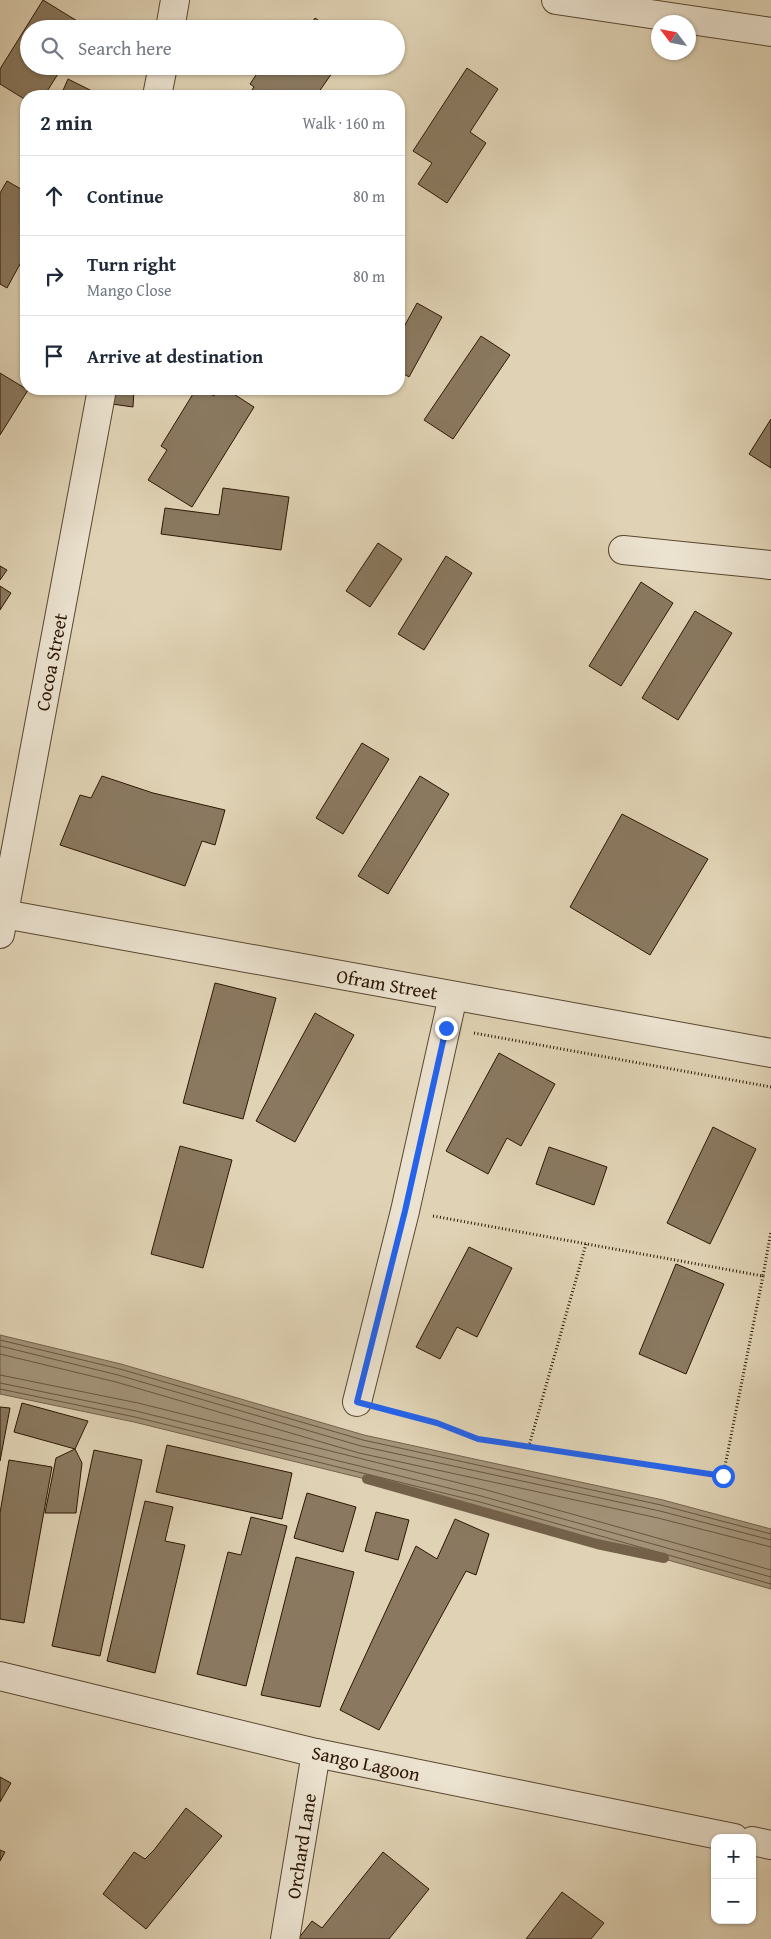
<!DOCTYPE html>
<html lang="en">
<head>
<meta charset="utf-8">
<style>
  body { margin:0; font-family:"Gentium Book Plus",serif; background:#f2f2f3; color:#1f2937 }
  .controls { position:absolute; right:15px; bottom:15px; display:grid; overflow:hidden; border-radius:10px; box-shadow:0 1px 4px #0004 }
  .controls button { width:45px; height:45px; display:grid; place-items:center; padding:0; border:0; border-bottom:1px solid #e0e1e3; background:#fff; color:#1f2937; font:25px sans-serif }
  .compass { position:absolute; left:651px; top:15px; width:45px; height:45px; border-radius:50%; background:#fff; box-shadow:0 1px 4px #0004; rotate:302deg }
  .stop { position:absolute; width:15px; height:15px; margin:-11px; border:4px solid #2563eb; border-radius:50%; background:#fff }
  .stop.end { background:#2563eb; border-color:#fff; box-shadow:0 1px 5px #0008 }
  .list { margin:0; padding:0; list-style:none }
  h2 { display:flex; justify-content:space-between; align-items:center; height:65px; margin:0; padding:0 20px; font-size:21px }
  h2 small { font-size:16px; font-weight:400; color:#747a83 }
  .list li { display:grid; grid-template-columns:32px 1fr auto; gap:15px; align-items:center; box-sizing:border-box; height:80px; padding:0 20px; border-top:1px solid #e0e1e3 }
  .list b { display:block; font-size:19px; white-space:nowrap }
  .list p { margin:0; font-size:16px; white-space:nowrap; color:#747a83 }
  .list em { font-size:16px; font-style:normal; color:#747a83 }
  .icon { flex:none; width:28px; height:28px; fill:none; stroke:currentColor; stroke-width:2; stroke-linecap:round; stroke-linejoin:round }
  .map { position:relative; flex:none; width:771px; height:1939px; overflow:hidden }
  .search { position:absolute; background:#fff; box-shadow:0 1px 4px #0004; left:20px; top:20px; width:385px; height:55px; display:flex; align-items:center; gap:12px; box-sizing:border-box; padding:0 18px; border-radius:28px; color:#747a83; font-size:19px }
  .panel { position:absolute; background:#fff; box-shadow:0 1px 4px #0004; left:20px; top:90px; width:385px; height:305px; border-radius:20px }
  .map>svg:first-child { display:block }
  .water { fill:#a39379; stroke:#74614a }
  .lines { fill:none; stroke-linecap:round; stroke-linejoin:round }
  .shore { stroke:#68553e; stroke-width:1 }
  .stream { stroke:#74614a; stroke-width:10 }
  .building { fill:#8a7960; stroke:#2d1704 }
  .minor-casing { stroke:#5a4630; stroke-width:30 }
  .path { stroke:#2d1704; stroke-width:3; stroke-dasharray:1 2.5; stroke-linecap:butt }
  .minor { stroke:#ebe2cf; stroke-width:28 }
  .route { stroke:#2563eb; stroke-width:6 }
  .labels { text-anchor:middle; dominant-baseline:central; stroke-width:4; stroke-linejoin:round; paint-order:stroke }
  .street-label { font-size:19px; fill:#2d1704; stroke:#ebe2cf }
</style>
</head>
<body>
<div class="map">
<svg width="771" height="1939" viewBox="0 0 771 1939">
  <rect width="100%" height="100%" fill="#e0d3b5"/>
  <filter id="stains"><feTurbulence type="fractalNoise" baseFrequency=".004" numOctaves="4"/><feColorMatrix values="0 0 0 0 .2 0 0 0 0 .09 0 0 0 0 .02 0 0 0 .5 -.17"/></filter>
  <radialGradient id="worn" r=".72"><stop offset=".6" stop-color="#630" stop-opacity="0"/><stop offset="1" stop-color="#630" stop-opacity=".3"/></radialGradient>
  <!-- water -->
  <polygon class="water" points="0,1335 121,1364 364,1435 663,1500 771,1529 771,1589 479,1507 134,1422 0,1394"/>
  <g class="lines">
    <!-- shore -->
    <g class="shore">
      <polyline points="0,1340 120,1369 363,1440 661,1505 771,1534"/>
      <polyline points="0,1346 118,1375 361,1446 660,1511 771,1540"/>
      <polyline points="0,1354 116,1382 359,1453 658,1518 771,1547"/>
      <polyline points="0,1375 138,1403 483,1489 771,1570"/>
      <polyline points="0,1383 136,1411 481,1496 771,1577"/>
      <polyline points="0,1389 135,1417 480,1502 771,1584"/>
    </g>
    <!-- stream -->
    <polyline class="stream" points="367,1479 597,1544 664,1558"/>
  </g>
  <!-- building -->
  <g class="building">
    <polygon points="43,0 87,27 86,29 29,29 29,66 63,66 44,96 26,96 26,100 0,84 0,69"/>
    <polygon points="315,18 331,29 308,29"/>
    <polygon points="262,66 337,66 316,96 248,96 254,87 250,84"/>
    <polygon points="467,68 498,89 470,132 486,143 447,203 418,184 432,163 413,151"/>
    <polygon points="68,79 100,95 99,96 64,96 61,95"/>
    <polygon points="399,131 404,131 401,160 399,160"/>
    <polygon points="7,181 26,192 26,253 7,288 0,284 0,193"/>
    <polygon points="417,303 442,317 409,377 399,371 399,336"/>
    <polygon points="481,336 510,355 453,439 424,420"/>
    <polygon points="0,373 28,390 0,435"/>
    <polygon points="114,389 134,389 133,407 112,404"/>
    <polygon points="196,389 202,389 214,396 218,389 226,389 254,407 192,507 148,480 167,450 161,446"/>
    <polygon points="771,419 771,468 749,454"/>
    <polygon points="223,488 289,497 281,550 161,534 165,508 219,515"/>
    <polygon points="378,543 402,559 370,607 346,591"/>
    <polygon points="446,556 472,573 424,650 398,634"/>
    <polygon points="0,566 7,570 0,580"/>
    <polygon points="641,582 673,603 621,686 589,666"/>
    <polygon points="0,586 11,593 0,610"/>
    <polygon points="695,611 732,633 678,720 642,698"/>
    <polygon points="362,743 389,759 343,834 316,818"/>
    <polygon points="102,776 153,793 225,810 215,845 202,841 185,886 60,845 80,795 91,798"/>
    <polygon points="420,776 449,794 388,894 358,876"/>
    <polygon points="622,814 708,859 650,955 570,907"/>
    <polygon points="215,983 276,998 243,1119 183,1103"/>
    <polygon points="315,1013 354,1035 295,1142 256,1121"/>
    <polygon points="499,1053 555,1084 521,1146 507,1138 488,1174 446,1151"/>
    <polygon points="713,1127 756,1149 710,1244 667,1223"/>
    <polygon points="180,1146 232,1160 203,1268 151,1254"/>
    <polygon points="549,1147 607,1167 594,1205 536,1184"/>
    <polygon points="469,1247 512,1268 477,1337 457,1327 440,1359 416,1347"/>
    <polygon points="676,1264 724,1284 686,1374 639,1354"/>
    <polygon points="22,1403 88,1421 75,1449 14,1432"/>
    <polygon points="0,1407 10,1408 0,1461"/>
    <polygon points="167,1445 292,1473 282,1519 156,1492"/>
    <polygon points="75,1449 82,1463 76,1513 45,1513 56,1458"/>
    <polygon points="94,1450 142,1460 100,1656 52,1646"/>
    <polygon points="9,1460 52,1467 24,1623 0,1619 0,1513"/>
    <polygon points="307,1493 356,1507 343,1552 294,1538"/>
    <polygon points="145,1501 173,1507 165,1541 185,1545 155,1673 107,1661"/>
    <polygon points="376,1512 409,1520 398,1560 365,1551"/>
    <polygon points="251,1517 287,1526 246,1686 197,1674 228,1552 241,1555"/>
    <polygon points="455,1519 489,1534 476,1575 466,1571 379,1730 340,1710 416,1546 437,1559"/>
    <polygon points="296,1557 354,1572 320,1707 261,1695"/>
    <polygon points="0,1777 11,1783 0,1802"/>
    <polygon points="186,1808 222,1836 146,1929 103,1894 134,1852 145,1859 154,1850"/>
    <polygon points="0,1850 5,1852 0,1861"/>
    <polygon points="383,1852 429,1889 389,1939 298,1939 312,1921 322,1928"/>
    <polygon points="562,1892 604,1923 591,1939 526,1939"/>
  </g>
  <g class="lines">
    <!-- minor casing -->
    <g class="minor-casing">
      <g id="minor">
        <polyline points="556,0 771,32"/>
        <polyline points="170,29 175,0"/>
        <polyline points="157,96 163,66"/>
        <polyline points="623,550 771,565"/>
        <polyline points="4,914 771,1053"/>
        <polyline points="0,934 102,389"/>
        <polyline points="357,1402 405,1211 453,996"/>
        <polyline points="0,1676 316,1753 734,1838"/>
        <polyline points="752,1841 771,1845"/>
        <polyline points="285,1939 316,1753"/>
      </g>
    </g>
    <!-- path -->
    <g class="path">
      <polyline points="474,1033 771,1087"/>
      <polyline points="433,1216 763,1276 771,1231"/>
      <polyline points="586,1244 529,1446 723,1476 763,1276"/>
      <polyline points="385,1409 437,1423 478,1439 529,1446"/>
    </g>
    <!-- minor -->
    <use href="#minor" class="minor"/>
  </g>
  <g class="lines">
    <!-- route -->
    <polyline class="route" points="446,1028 405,1211 357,1402 437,1423 478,1439 723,1476"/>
  </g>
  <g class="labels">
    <!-- street labels -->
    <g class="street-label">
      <text transform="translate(51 662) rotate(-79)">Cocoa Street</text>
      <text transform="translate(387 984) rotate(10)">Ofram Street</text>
      <text transform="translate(366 1763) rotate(12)">Sango Lagoon</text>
      <text transform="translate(301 1846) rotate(-81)">Orchard Lane</text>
    </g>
  </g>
  <rect width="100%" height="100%" filter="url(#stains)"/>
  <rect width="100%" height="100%" fill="url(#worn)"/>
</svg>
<div class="controls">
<button>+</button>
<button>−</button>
</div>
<svg class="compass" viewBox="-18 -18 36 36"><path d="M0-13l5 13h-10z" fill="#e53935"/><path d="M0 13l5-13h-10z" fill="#747a83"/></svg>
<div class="stop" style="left:723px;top:1476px"></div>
<div class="stop end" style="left:446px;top:1028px"></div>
<div class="search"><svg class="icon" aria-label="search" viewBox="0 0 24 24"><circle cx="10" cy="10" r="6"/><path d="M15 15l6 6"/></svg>Search here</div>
<section class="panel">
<h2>2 min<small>Walk · 160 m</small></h2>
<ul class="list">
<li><svg class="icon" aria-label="ahead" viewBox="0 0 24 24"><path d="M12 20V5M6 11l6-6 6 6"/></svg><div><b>Continue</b></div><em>80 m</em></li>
<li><svg class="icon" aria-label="right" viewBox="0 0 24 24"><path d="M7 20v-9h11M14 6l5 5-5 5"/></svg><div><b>Turn right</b><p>Mango Close</p></div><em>80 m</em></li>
<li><svg class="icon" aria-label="arrive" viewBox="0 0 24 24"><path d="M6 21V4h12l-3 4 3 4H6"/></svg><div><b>Arrive at destination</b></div></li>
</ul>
</section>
</div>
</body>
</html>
